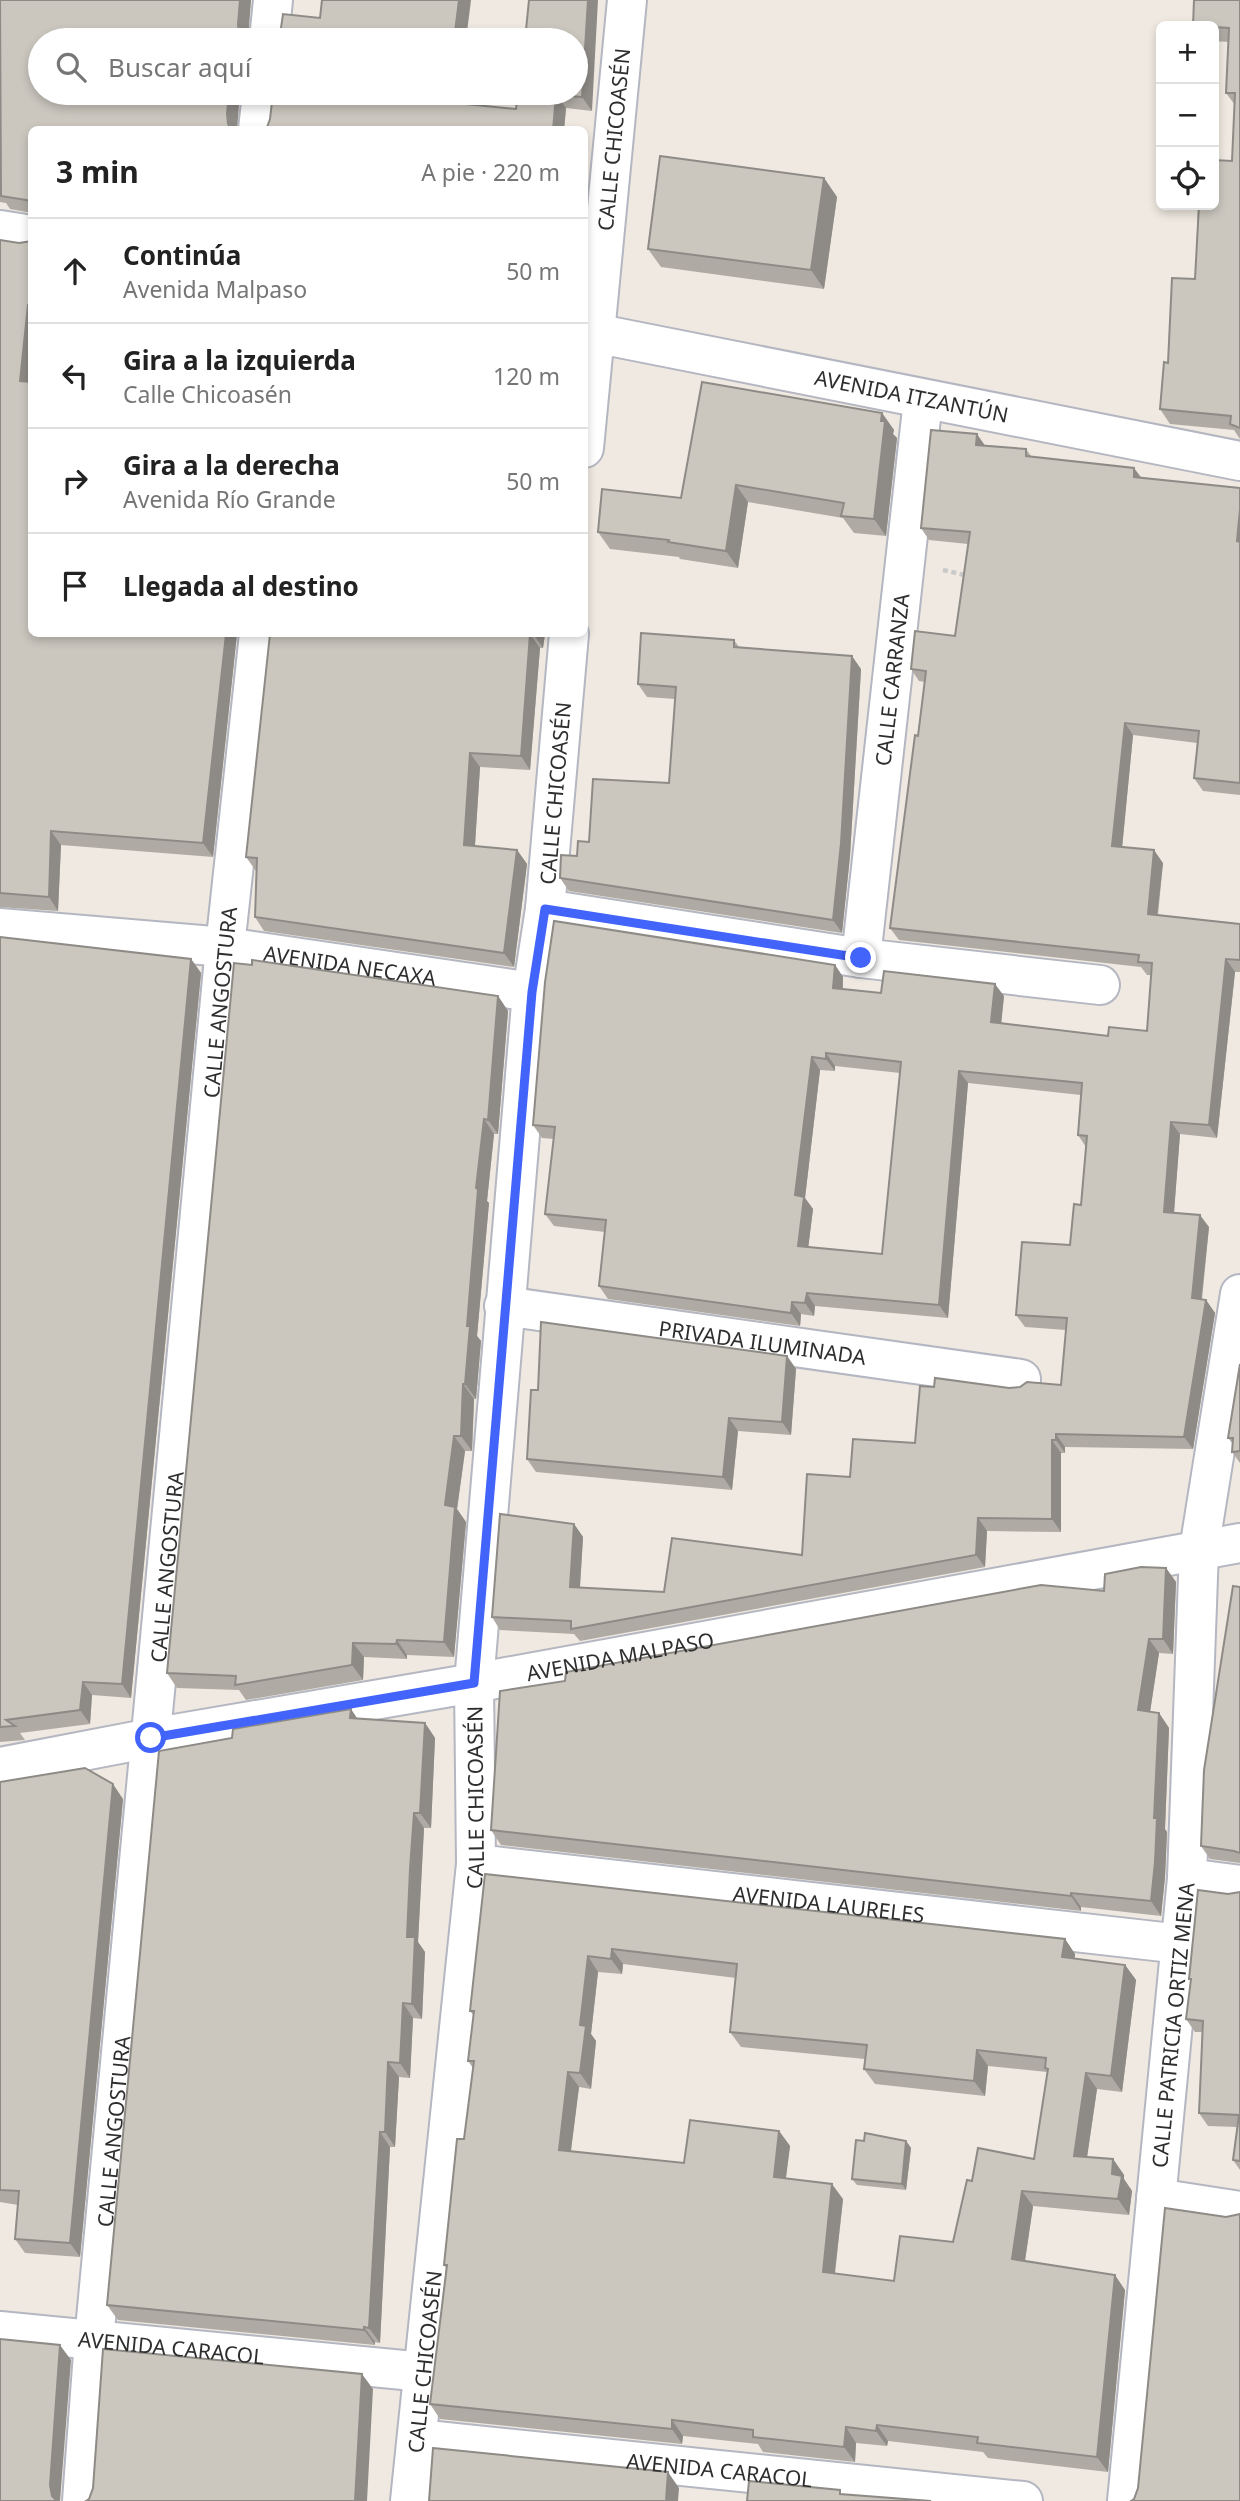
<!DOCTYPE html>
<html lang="es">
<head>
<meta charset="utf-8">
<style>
  body { margin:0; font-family:"Noto Sans",sans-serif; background:#f6f6f6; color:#222 }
  .controls { position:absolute; right:21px; top:21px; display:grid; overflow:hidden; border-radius:10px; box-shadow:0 4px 10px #0003 }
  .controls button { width:63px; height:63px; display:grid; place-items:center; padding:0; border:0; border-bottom:2px solid #e0e0e0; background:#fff; color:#222; font:35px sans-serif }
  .stop { position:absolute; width:21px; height:21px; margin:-16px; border:5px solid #4264fb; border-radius:50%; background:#fff }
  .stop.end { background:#4264fb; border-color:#fff; box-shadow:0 2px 7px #0008 }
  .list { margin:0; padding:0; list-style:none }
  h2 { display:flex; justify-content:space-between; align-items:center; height:91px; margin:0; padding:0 28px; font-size:30px }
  h2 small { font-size:23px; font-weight:400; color:#767676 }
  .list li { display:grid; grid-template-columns:46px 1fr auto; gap:21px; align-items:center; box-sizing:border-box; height:105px; padding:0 28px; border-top:2px solid #e0e0e0 }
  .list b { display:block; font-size:26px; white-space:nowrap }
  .list p { margin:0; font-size:23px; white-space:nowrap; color:#767676 }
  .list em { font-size:23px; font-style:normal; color:#767676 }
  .icon { flex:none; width:38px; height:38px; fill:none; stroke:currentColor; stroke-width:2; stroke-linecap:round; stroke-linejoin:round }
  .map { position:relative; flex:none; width:1240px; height:2501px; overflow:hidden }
  .search { position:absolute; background:#fff; box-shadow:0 4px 10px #0003; left:28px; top:28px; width:560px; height:77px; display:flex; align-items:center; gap:18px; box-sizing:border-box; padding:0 24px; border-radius:38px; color:#767676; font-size:26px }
  .panel { position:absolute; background:#fff; box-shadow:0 4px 10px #0003; left:28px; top:126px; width:560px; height:511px; border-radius:10px }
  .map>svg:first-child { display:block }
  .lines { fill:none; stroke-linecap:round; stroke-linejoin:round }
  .minor-casing { stroke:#b4b7c1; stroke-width:42 }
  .tertiary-casing { stroke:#b4b7c1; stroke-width:42 }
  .path { stroke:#c9c9c9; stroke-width:4.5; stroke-dasharray:5 3.5; stroke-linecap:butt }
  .minor { stroke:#fff; stroke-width:38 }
  .tertiary { stroke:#fff; stroke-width:38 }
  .wall { fill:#afaba4; fill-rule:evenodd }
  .shaded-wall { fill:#8e8b86 }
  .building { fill:#cbc7bf; stroke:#8e8b86; stroke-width:2; fill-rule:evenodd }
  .route { stroke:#4264fb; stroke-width:9 }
  .labels { text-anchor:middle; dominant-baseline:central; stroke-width:5; stroke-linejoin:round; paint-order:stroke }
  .street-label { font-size:21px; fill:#2e2e2e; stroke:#fff }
</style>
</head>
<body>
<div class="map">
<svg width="1240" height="2501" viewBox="0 0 1240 2501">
  <rect width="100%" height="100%" fill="#efe9e1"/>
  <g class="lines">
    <!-- minor casing -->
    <g class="minor-casing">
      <g id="minor">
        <polyline points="269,40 273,0"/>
        <polyline points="258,130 262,93"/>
        <path id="s1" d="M584 448 627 0"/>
        <polyline points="545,909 861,958 1100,985"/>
        <path id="s2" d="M0 928 225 947 532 992"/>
        <path id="s3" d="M861 958 923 400"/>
        <path id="s4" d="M504 1306 1021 1379"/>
        <path id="s5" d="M0 1767 151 1738 474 1683 1240 1543"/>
        <path id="s6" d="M476 1864 1181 1944"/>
        <polyline points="1187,1878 1240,1885"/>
        <polyline points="1156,2198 1240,2211"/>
        <path id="s7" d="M0 2331 424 2372"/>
        <path id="s8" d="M417 2439 1023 2501"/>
        <path id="s9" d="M82 2501 94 2340 225 947 259 634"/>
        <path id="s10" d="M410 2501 476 1864 474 1683 532 992 545 909 569 634"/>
        <path id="s11" d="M1127 2501 1187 1878 1199 1550 1240 1294"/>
      </g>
    </g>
    <!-- tertiary casing -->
    <g class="tertiary-casing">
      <g id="tertiary">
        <polyline points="0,230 32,235"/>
        <path id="s12" d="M584 331 1240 461"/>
      </g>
    </g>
    <!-- path -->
    <polyline class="path" points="943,570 969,576"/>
    <!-- minor -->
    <use href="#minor" class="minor"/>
    <!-- tertiary -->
    <use href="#tertiary" class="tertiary"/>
  </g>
  <!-- wall -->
  <g class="wall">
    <polygon points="0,0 251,0 247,38 40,40 236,128 237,130 32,130 32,213 10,209 6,203 0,202"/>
    <polygon points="529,0 592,111 566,108 564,130 266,130 458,103 516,109 518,93 576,93"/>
    <polygon points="1240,0 1240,439 1234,430 1170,424 1160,409 1168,363 1195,279 1198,207 1197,205 1214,205 1232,161 1235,105 1226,93 1229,42 1214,41 1214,26"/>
    <polygon points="824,178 837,197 824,289 661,267 648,249"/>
    <polygon points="0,240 19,243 32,241 32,634 237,634 213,857 61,845 58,911 0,907"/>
    <polygon points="882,413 894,430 893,434 897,438 886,536 854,533 843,518 748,502 738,568 680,559 679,557 610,549 598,532"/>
    <path d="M985 446 1026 449 1031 456 1142 478 1240 488V795L1203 791 1194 778 1197 743 1133 735 1122 847 1163 863 1158 915 1240 924V972H1235L1217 1138 1180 1134 1174 1213 1209 1227 1202 1300H1206L1215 1313 1193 1449 1065 1447V1453H1061V1532L987 1531 985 1567 580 1641 574 1634 500 1630 492 1617 574 1524 583 1537 580 1588 664 1592 802 1555 850 1477 915 1443 1009 1388 1061 1385 1066 1330 1025 1327 1016 1315 1070 1245 1081 1205 1086 1147 1078 1135 1081 1095 968 1083 948 1318 815 1306 814 1316 801 1314 800 1326 608 1299 599 1286 605 1232 554 1226 545 1214 554 1139 542 1138 533 1125 835 965 843 977V989L881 993 1004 996 1001 1024 1108 1036 1147 1031 1152 975H1147L1141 967 899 940 890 928 925 682 919 681 911 669 955 636 968 544 929 540 921 528ZM835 1066 900 1073 882 1254 808 1247 813 1209 805 1198 820 1070 835 1071Z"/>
    <polygon points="270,634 545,634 543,648 540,648 530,770 480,767 475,846 517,850 527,864 514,967 264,931 255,917 256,871 246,857"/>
    <polygon points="734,640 739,647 861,669 850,856 842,933 569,891 560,878 589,842 669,783 675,699 647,697 638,684"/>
    <polygon points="0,937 191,959 201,973 131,1698 92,1695 90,1724 20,1733 25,1740 0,1742"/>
    <polygon points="498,996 508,1011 498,1134 494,1134 487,1201 489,1203 477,1336 481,1341 476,1399 474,1399 472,1451 465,1451 457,1509 466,1522 454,1657 407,1655 407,1659 364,1657 363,1680 246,1700 239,1690 177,1688 167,1673"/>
    <polygon points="787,1356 796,1369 791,1435 738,1431 732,1490 536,1472 527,1459 538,1390"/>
    <polygon points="1240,1364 1240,1463 1232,1452 1233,1444 1228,1438"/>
    <polygon points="1166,1568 1176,1582 1173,1654 1159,1653 1150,1712 1159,1713 1169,1728 1165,1829 1167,1832 1165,1877 1161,1916 1081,1907 1081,1911 501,1845 491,1830 565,1681 1104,1591"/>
    <polygon points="1240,1587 1240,1863 1210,1859 1201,1846"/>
    <polygon points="357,1719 425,1723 435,1738 431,1828 424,1828 418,1942 425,1952 422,2019 413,2018 410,2078 399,2077 395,2147 390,2147 380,2343 375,2342 375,2345 118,2320 107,2305"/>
    <polygon points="0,1782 123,1799 80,2257 25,2253 15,2239 18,2205 0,2202"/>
    <path d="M485 1874 1065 1939 1075 1954V1959L1125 1965 1136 1980 1122 2092 1097 2089 1087 2157 1113 2159 1124 2175V2179L1132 2191 1129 2215 1033 2206 1025 2261 1125 2290 1108 2472 988 2458 983 2452 888 2441 887 2446 856 2443 855 2462 763 2452 758 2444 683 2436 682 2444 440 2419 430 2404 446 2268 444 2265 464 2139 473 2068 468 2061 474 2016 470 2011ZM623 1964 736 1978 730 2032 741 2047 865 2059 864 2069 875 2084 985 2096 988 2066 1047 2072 1034 2159 972 2181 953 2242 894 2281 835 2274 843 2199 786 2178 790 2146 779 2131 684 2163 571 2151 579 2087 591 2089 596 2041 591 2034 598 1972 622 1974Z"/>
    <polygon points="1240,1892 1240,2170 1233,2160 1237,2127 1208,2126 1199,2113 1202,2032 1195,2032 1186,2019 1191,1981 1189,1979 1228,1894"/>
    <polygon points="906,2141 911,2148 906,2190 857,2185 852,2179"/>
  </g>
  <!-- shaded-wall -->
  <g class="shaded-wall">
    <polygon points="240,0 251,0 248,40 243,40 239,35 238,24"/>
    <polygon points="459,0 471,0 466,40 454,40"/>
    <polygon points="588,0 598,0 592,111 582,97"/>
    <polygon points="229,93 240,93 237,130 232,130 228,124 227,114"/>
    <polygon points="448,93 459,93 456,116 446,102"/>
    <polygon points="556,95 566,108 564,130 553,130"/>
    <polygon points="824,178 837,197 824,289 811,270"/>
    <polygon points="28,305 32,310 32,381 30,395 20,381"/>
    <polygon points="882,413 894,430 893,434 897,438 886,536 874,519"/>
    <polygon points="977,434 986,447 976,445"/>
    <polygon points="1134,468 1143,480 1134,477"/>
    <polygon points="736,485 748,502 738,568 726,551"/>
    <polygon points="1240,509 1240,546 1237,541"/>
    <polygon points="226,634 237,634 213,857 203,843"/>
    <polygon points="530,634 540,648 530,770 521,756"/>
    <polygon points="534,634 545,634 543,648 534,635"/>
    <polygon points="852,656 861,669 850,856 842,933 833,920"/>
    <polygon points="1125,723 1133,735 1121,859 1112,846"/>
    <polygon points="470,753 480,767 474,859 464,845"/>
    <polygon points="51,831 61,845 58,911 49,897"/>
    <polygon points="517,850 527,864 514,967 504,953"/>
    <polygon points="1154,850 1163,863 1156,926 1148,914"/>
    <polygon points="191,959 201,973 131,1698 122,1684"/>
    <polygon points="1226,959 1235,972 1217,1138 1209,1125"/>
    <polygon points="835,965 843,977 842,1001 833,988"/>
    <polygon points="995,984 1004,996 1000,1035 991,1022"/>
    <polygon points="498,996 508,1011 498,1134 488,1120"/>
    <polygon points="826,1053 835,1066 835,1071 826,1059"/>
    <polygon points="812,1057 820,1070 805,1198 813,1209 807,1258 798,1246 795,1195"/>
    <polygon points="959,1071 968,1083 948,1318 939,1305"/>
    <polygon points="484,1119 494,1134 487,1201 489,1203 477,1336 481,1341 476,1399 465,1384 467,1326 476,1188"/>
    <polygon points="1171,1122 1180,1134 1173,1225 1164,1212"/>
    <polygon points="1200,1215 1209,1227 1200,1311 1192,1298"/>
    <polygon points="807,1293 815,1306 814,1316 805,1303"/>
    <polygon points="1206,1300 1215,1313 1193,1449 1184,1437"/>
    <polygon points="792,1302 801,1314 800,1326 791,1313"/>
    <polygon points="787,1356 796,1369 791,1435 782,1422"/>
    <polygon points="463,1384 474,1399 472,1451 461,1436"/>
    <polygon points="729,1418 738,1431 732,1490 723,1477"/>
    <polygon points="1056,1434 1065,1447 1065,1453 1056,1440"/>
    <polygon points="454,1436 465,1451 457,1509 466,1522 454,1657 444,1642 445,1505"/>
    <polygon points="1052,1440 1061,1453 1061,1532 1052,1519"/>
    <polygon points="978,1518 987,1531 985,1567 976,1555"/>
    <polygon points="574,1524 583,1537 579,1600 570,1587"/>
    <polygon points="1166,1568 1176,1582 1173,1654 1163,1639"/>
    <polygon points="1149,1639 1159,1653 1148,1725 1138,1710"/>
    <polygon points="397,1640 407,1655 407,1659 396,1644"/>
    <polygon points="353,1643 364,1657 363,1680 352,1665"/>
    <polygon points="83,1682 92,1695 90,1724 80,1710"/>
    <polygon points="351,1709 361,1724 350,1718"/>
    <polygon points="1159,1713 1169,1728 1165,1829 1167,1832 1165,1877 1161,1916 1151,1901"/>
    <polygon points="425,1723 435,1738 431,1828 420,1813"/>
    <polygon points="113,1784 123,1799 80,2257 70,2243"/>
    <polygon points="414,1813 424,1828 418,1942 425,1952 422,2019 412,2004 407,1937"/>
    <polygon points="1071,1893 1081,1907 1081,1911 1071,1896"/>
    <polygon points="1065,1939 1075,1954 1073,1973 1062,1957"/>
    <polygon points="612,1949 623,1964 622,1974 611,1959"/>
    <polygon points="588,1956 598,1972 591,2034 596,2041 591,2089 580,2073 580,2025"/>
    <polygon points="1125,1965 1136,1980 1122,2092 1111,2076"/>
    <polygon points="403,2003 413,2018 410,2078 400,2063"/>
    <polygon points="977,2050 988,2066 985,2096 974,2081"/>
    <polygon points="388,2062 399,2077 395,2147 385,2132"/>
    <polygon points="568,2072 579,2087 569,2165 559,2150"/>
    <polygon points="1086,2073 1097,2089 1085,2171 1074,2156"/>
    <polygon points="779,2131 790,2146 784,2192 774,2177"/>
    <polygon points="380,2132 390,2147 380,2343 369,2328"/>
    <polygon points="906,2141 911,2148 906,2190 902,2184"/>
    <polygon points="1113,2159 1124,2175 1124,2179 1132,2191 1129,2215 1118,2199 1112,2174"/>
    <polygon points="832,2184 843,2199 833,2288 823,2272"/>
    <polygon points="1022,2191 1033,2206 1023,2274 1012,2259"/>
    <polygon points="1115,2275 1125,2290 1108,2472 1097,2457"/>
    <polygon points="364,2327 375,2342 375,2345 364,2330"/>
    <polygon points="60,2345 71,2360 60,2501 56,2501 52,2496 50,2485"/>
    <polygon points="362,2374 373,2389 367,2501 355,2501"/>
    <polygon points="672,2420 683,2436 682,2444 672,2429"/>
    <polygon points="877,2425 888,2441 887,2446 876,2431"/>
    <polygon points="846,2427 856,2443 855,2462 844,2447"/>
    <polygon points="668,2472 679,2488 678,2501 666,2501"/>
  </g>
  <!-- building -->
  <g class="building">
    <polygon points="0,0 240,0 238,24 239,35 244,40 40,40 40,93 229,93 227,114 228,124 232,130 32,130 32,202 26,200 1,196"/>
    <polygon points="322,0 459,0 454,40 276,40 281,28 283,14 320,18"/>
    <polygon points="529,0 588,0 582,97 556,95 553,130 266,130 270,119 273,93 448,93 446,102 516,109 518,93 576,93 576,40 525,40"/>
    <polygon points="1194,0 1240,0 1240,428 1230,424 1231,416 1160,409 1164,362 1168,363 1172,278 1195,279 1199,205 1214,205 1214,160 1232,161 1235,93 1226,93 1229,28 1214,27 1214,26 1193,26"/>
    <polygon points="660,156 824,178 811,270 648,249"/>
    <polygon points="0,240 19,243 32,241 32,305 28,305 20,381 32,382 32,634 226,634 203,843 51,831 49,897 0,893"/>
    <polygon points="702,382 882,413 881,421 885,421 874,519 841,516 844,503 736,485 726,551 668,542 669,540 598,532 602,489 681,498"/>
    <path d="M931 430 977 434 976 445 1026 449V456L1134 468V477L1240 488V509L1237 541 1240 542V783L1194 778 1199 731 1125 723 1112 846 1154 850 1148 914 1240 924V960L1226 959 1209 1125 1171 1122 1164 1212 1200 1215 1192 1298 1206 1300 1184 1437 1056 1434V1440H1052V1519L978 1518 976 1555 571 1629V1621L492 1617 500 1514 574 1524 570 1587 664 1592 672 1538 802 1555 807 1474 850 1477 853 1439 915 1443 920 1386 934 1387 935 1378 1009 1388 1020 1387 1027 1382 1061 1385 1067 1318 1016 1315 1022 1242 1070 1245 1074 1204 1081 1205 1087 1136 1078 1135 1082 1083 959 1071 939 1305 807 1293 805 1303 792 1302 791 1313 599 1286 606 1220 545 1214 555 1127 533 1125 545 982 554 921 835 965 833 988 881 993 884 971 995 984 991 1022 1108 1036 1109 1027 1147 1031 1152 963 1138 962 1139 955 890 928 915 735 918 736 926 671 911 669 915 631 955 636 970 532 921 528ZM826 1053 901 1062 882 1254 798 1246 804 1197 795 1195 812 1057 826 1059Z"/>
    <polygon points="641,633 734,640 734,647 852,656 841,843 833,920 560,878 561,855 577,856 578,841 589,842 593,779 669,783 676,687 638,684"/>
    <polygon points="270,634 534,634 534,635 530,634 521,756 470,753 464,845 517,850 504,953 255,917 257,858 246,857"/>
    <polygon points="0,937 191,959 122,1684 83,1682 80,1710 6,1720 15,1726 0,1727"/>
    <polygon points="252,960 498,996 488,1120 484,1119 476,1188 478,1189 467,1326 470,1326 465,1384 463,1384 461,1436 454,1436 445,1505 455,1507 444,1642 397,1640 396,1644 353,1643 352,1665 235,1685 236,1676 167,1673 234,963 252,965"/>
    <polygon points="541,1322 787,1356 782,1422 729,1418 723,1477 527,1459 531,1390 538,1390"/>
    <polygon points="1240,1364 1240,1451 1232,1452 1233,1438 1228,1438"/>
    <polygon points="1141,1567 1166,1568 1163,1639 1149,1639 1138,1710 1159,1713 1154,1818 1157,1818 1155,1862 1151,1901 1071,1893 1071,1896 491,1830 500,1691 565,1681 566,1672 1041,1585 1104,1591 1105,1574"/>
    <polygon points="1233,1586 1240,1587 1240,1853 1234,1851 1201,1846 1204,1770"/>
    <polygon points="351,1709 350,1718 425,1723 420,1813 414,1813 410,1869 407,1937 415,1937 412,2004 403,2003 400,2063 388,2062 385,2132 380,2132 369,2328 364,2327 364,2330 107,2305 159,1751 232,1738 233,1729"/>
    <polygon points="85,1768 113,1784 70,2243 15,2239 19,2191 0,2190 0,1782"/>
    <path d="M485 1874 1065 1939 1062 1957 1125 1965 1111 2076 1086 2073 1074 2156 1113 2159 1112 2174 1122 2176 1118 2199 1022 2191 1012 2259 1115 2275 1097 2457 977 2443 978 2437 877 2425 876 2431 846 2427 844 2447 753 2437V2430L672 2420V2429L430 2404 447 2265H444L457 2139H464L474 2061H468L474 2011H470ZM612 1949 737 1964 730 2032 867 2045 864 2069 974 2081 977 2050 1046 2058 1045 2068 1048 2069 1034 2159 978 2148 972 2181 967 2180 953 2242 900 2236 894 2281 823 2272 832 2184 774 2177 779 2131 690 2120 684 2163 559 2150 568 2072 580 2073 586 2026 580 2025 588 1956 611 1959Z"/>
    <polygon points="1198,1890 1228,1894 1240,1892 1240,2161 1233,2160 1239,2115 1199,2113 1203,2021 1186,2019 1191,1979 1189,1979"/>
    <polygon points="865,2133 906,2141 902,2184 852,2179 856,2140 864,2141"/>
    <polygon points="1165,2208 1226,2217 1240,2214 1240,2501 1131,2501 1134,2499 1138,2488"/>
    <polygon points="0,2339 60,2345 50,2485 52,2496 57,2501 0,2501"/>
    <polygon points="103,2349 362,2374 355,2501 86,2501 89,2499 93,2488"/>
    <polygon points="433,2448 668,2472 666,2501 429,2501"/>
    <polygon points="749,2481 840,2490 840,2494 931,2501 747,2501"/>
  </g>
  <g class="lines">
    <!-- route -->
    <polyline class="route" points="151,1738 474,1683 532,992 545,909 861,958"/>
  </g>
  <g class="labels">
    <!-- street labels -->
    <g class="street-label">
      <text stroke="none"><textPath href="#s1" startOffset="310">CALLE CHICOASÉN</textPath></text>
      <text stroke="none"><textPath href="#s12" startOffset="334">AVENIDA ITZANTÚN</textPath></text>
      <text stroke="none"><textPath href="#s3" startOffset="280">CALLE CARRANZA</textPath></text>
      <text stroke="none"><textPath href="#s10" startOffset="1715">CALLE CHICOASÉN</textPath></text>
      <text stroke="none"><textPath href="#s2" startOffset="352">AVENIDA NECAXA</textPath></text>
      <text stroke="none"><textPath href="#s9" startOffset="1505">CALLE ANGOSTURA</textPath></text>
      <text stroke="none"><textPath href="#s4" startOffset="261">PRIVADA ILUMINADA</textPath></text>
      <text stroke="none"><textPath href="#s9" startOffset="938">CALLE ANGOSTURA</textPath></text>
      <text stroke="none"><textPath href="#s5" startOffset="630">AVENIDA MALPASO</textPath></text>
      <text stroke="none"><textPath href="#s10" startOffset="707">CALLE CHICOASÉN</textPath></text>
      <text stroke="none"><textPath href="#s6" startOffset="355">AVENIDA LAURELES</textPath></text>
      <text stroke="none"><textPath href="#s11" startOffset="478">CALLE PATRICIA ORTIZ MENA</textPath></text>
      <text stroke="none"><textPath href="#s9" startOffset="371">CALLE ANGOSTURA</textPath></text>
      <text stroke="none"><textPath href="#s7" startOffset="172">AVENIDA CARACOL</textPath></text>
      <text stroke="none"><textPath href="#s10" startOffset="140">CALLE CHICOASÉN</textPath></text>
      <text stroke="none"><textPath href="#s8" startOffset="304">AVENIDA CARACOL</textPath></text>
    </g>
  </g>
</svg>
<div class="controls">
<button>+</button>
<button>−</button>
<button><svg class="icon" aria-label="locate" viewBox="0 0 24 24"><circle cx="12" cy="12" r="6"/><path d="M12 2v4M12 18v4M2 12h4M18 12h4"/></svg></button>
</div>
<div class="stop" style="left:151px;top:1738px"></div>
<div class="stop end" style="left:861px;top:958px"></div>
<div class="search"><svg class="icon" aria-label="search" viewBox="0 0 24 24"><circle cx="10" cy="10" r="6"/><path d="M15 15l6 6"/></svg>Buscar aquí</div>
<section class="panel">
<h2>3 min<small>A pie · 220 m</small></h2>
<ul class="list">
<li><svg class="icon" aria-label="ahead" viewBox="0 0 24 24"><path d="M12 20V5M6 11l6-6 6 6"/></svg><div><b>Continúa</b><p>Avenida Malpaso</p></div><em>50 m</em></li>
<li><svg class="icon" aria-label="left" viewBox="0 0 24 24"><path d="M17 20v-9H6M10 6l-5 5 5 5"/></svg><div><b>Gira a la izquierda</b><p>Calle Chicoasén</p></div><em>120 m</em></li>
<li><svg class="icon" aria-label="right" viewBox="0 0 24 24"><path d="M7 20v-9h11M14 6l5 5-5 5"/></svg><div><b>Gira a la derecha</b><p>Avenida Río Grande</p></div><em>50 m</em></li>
<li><svg class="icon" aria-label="arrive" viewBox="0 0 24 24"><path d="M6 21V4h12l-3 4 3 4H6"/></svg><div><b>Llegada al destino</b></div></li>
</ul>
</section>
</div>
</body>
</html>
